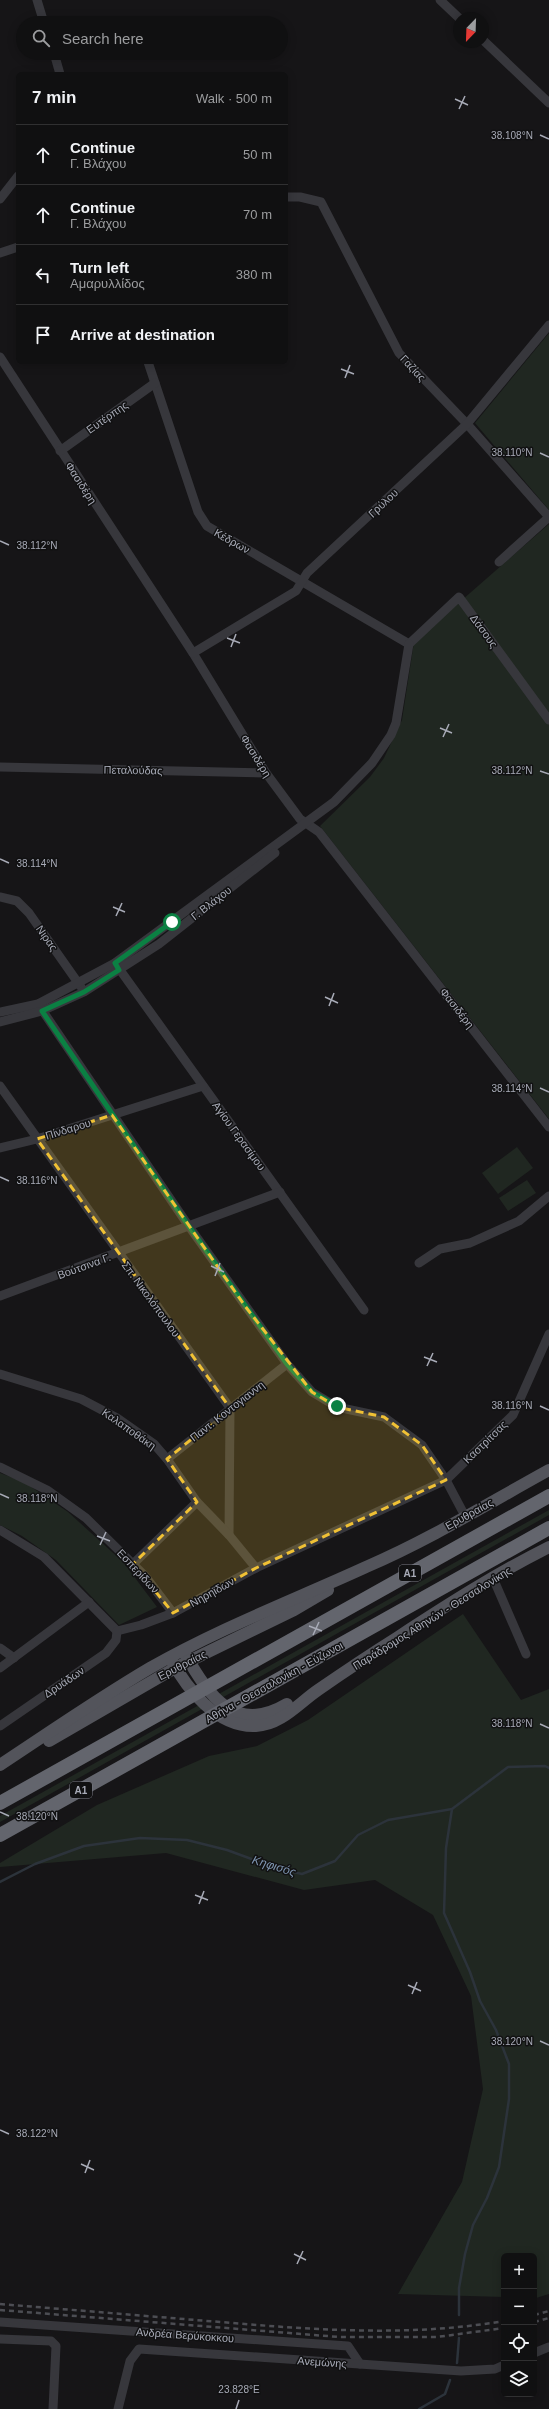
<!DOCTYPE html>
<html lang="en">
<head>
<meta charset="utf-8">
<style>
  body { margin:0; font-family:Helvetica,sans-serif; background:#19191a; color:#f1f3f6 }
  .controls { position:absolute; right:12px; bottom:12px; display:grid; overflow:hidden; border-radius:6px; box-shadow:0 2px 10px #0003 }
  .controls button { width:36px; height:36px; display:grid; place-items:center; padding:0; border:0; border-bottom:1px solid #303031; background:#101011; color:#f1f3f6; font:20px sans-serif }
  .compass { position:absolute; left:453px; top:12px; width:36px; height:36px; border-radius:50%; background:#101011; box-shadow:0 2px 10px #0003; rotate:203deg }
  .stop { position:absolute; width:12px; height:12px; margin:-9px; border:3px solid #0b8043; border-radius:50%; background:#fff }
  .stop.end { background:#0b8043; border-color:#fff; box-shadow:0 1px 4px #0008 }
  .list { margin:0; padding:0; list-style:none }
  h2 { display:flex; justify-content:space-between; align-items:center; height:52px; margin:0; padding:0 16px; font-size:17px }
  h2 small { font-size:13px; font-weight:400; color:#9c9d9f }
  .list li { display:grid; grid-template-columns:26px 1fr auto; gap:12px; align-items:center; box-sizing:border-box; height:60px; padding:0 16px; border-top:1px solid #303031 }
  .list b { display:block; font-size:15px; white-space:nowrap }
  .list p { margin:0; font-size:13px; white-space:nowrap; color:#9c9d9f }
  .list em { font-size:13px; font-style:normal; color:#9c9d9f }
  .icon { flex:none; width:22px; height:22px; fill:none; stroke:currentColor; stroke-width:2; stroke-linecap:round; stroke-linejoin:round }
  .map { position:relative; flex:none; width:549px; height:2409px; overflow:hidden }
  .search { position:absolute; background:#101011; box-shadow:0 2px 10px #0003; left:16px; top:16px; width:272px; height:44px; display:flex; align-items:center; gap:10px; box-sizing:border-box; padding:0 14px; border-radius:22px; color:#9c9d9f; font-size:15px }
  .panel { position:absolute; background:#101011; box-shadow:0 2px 10px #0003; left:16px; top:72px; width:272px; height:292px; border-radius:6px }
  .map>svg:first-child { display:block }
  .green { fill:#202721 }
  .lines { fill:none; stroke-linecap:round; stroke-linejoin:round }
  .stream { stroke:#2c333b; stroke-width:2.5 }
  .minor { stroke:#37373c; stroke-width:9 }
  .major { stroke:#53545b; stroke-width:12 }
  .highway { stroke:#63656d; stroke-width:14 }
  .rail { stroke:#4c4d53; stroke-width:2.5; stroke-dasharray:5 4; stroke-linecap:butt }
  .route { stroke:#0b8043; stroke-width:5 }
  .marked { fill:#f0c135; fill-opacity:0.2; stroke:#f0c135; stroke-width:3; stroke-dasharray:8 5; stroke-linejoin:round }
  .ticks { fill:none; stroke:#a8abb7; stroke-width:1.5 }
  .labels { text-anchor:middle; dominant-baseline:central; stroke-width:3; stroke-linejoin:round; paint-order:stroke }
  .shield { fill:#111112; stroke:#7b7d86; stroke-width:1 }
  .shield-label { font-size:10px; font-weight:bold; fill:#a8abb7 }
  .street-label { font-size:11px; fill:#a8abb7; stroke:#111112 }
  .water-label { font-size:12px; font-style:italic; fill:#7f96b2; stroke:#111112 }
  .ticks-label { font-size:10px; text-anchor:middle; fill:#a8abb7; stroke:#111112; stroke-width:3; stroke-linejoin:round; paint-order:stroke }
</style>
</head>
<body>
<div class="map">
<svg width="549" height="2409" viewBox="0 0 549 2409">
  <rect width="100%" height="100%" fill="#161517"/>
  <!-- green -->
  <g class="green">
    <polygon points="549,333 549,510 475,423"/>
    <polygon points="549,524 549,1119 320,826 370,777 384,758 402,720 414,642"/>
    <polygon points="517,1147 533,1168 498,1194 482,1173"/>
    <polygon points="527,1180 536,1193 508,1211 499,1198"/>
    <polygon points="0,1473 24,1482 68,1512 123,1562 157,1607 119,1625 56,1560 22,1536 0,1525"/>
    <polygon points="549,1510 549,1515 0,1822 0,1816"/>
    <polygon points="463,1614 521,1700 549,1689 549,2294 536,2298 534,2298 534,2256 504,2256 504,2297 398,2294 462,2182 483,2089 471,1996 433,1915 375,1880 304,1890 166,1853 0,1867 0,1863 97,1805 209,1756 257,1746 308,1720"/>
  </g>
  <g class="lines">
    <!-- stream -->
    <g class="stream">
      <polyline points="452,1809 446,1848 444,1913 470,1972 480,2001 496,2030 509,2064 509,2099 499,2167 487,2198 473,2225 465,2254 459,2288 459,2315"/>
      <polyline points="0,1882 35,1864 84,1846 140,1838 187,1840 227,1850 276,1868 302,1874 335,1861 358,1835 388,1820 452,1809 508,1767 545,1766 549,1768"/>
      <polyline points="457,2363 459,2338"/>
      <polyline points="419,2409 445,2394 450,2380"/>
    </g>
    <!-- minor -->
    <g class="minor">
      <polyline points="37,0 44,23"/>
      <polyline points="440,0 459,18"/>
      <polyline points="483,40 549,103"/>
      <polyline points="54,53 60,74"/>
      <polyline points="286,197 300,197 321,202 399,353 467,424 549,517 499,562"/>
      <polyline points="0,199 18,176"/>
      <polyline points="0,253 18,247"/>
      <polyline points="0,357 193,653 266,773 300,819 319,832 549,1127"/>
      <polyline points="148,362 198,512 207,526 409,644"/>
      <polyline points="60,451 155,383"/>
      <polyline points="409,644 459,597 549,720"/>
      <polyline points="193,653 296,591 307,573 467,424 549,325"/>
      <polyline points="0,767 266,773"/>
      <polyline points="0,897 17,901 29,913 81,987"/>
      <polyline points="115,963 364,1310"/>
      <polyline points="38,1004 188,1225 287,1364 312,1392 337,1407 384,1417 422,1445 446,1480 465,1516"/>
      <polyline points="0,1012 38,1004 115,963 334,802 372,763 391,735 396,723 409,644"/>
      <polyline points="0,1022 42,1011 84,992 159,944 275,853"/>
      <polyline points="0,1086 230,1408 229,1535"/>
      <polyline points="0,1148 37,1139 203,1086"/>
      <polyline points="419,1263 440,1249 470,1243 519,1221 549,1196"/>
      <polyline points="0,1296 280,1192"/>
      <polyline points="0,1374 81,1399 117,1418 154,1444 167,1459 197,1502 229,1535 256,1568"/>
      <polyline points="167,1459 287,1364"/>
      <polyline points="0,1467 47,1490 86,1518 145,1576 173,1613"/>
      <polyline points="0,1530 44,1557 117,1631"/>
      <polyline points="133,1564 197,1502"/>
      <polyline points="493,1578 526,1654"/>
      <polyline points="117,1631 141,1625 173,1613 256,1568 446,1480 513,1415 549,1334"/>
      <polyline points="0,1648 14,1658"/>
      <polyline points="0,1668 89,1602"/>
      <polyline points="0,1726 106,1653 116,1640 117,1631"/>
      <polyline points="0,2322 348,2346 360,2364"/>
      <polyline points="0,2339 51,2341 56,2346 53,2409"/>
      <polyline points="534,2353 549,2347"/>
      <polyline points="118,2409 130,2361 139,2349 461,2371 495,2369 504,2365"/>
    </g>
    <!-- major -->
    <g class="major">
      <path d="M185 1654C209 1696 235 1735 287 1704"/>
      <path d="M170 1658C187 1689 217 1728 256 1726 281 1725 299 1703 318 1690 344 1672 371 1654 398 1637 447 1605 497 1573 549 1547"/>
      <polyline points="49,1741 175,1668 294,1610 328,1590"/>
      <path d="M0 1765C50 1732 99 1698 150 1668 220 1628 294 1600 366 1567 429 1540 489 1503 549 1470"/>
    </g>
    <!-- highway -->
    <g class="highway">
      <polyline points="0,1803 549,1496"/>
      <polyline points="0,1835 549,1528"/>
    </g>
    <!-- rail -->
    <g class="rail">
      <path d="M0 2304C73 2310 147 2316 220 2322 316 2330 409 2337 504 2321"/>
      <polyline points="0,2310 339,2337 437,2337 504,2328"/>
      <polyline points="534,2315 549,2311"/>
      <polyline points="534,2322 549,2318"/>
    </g>
  </g>
  <g class="lines">
    <!-- route -->
    <polyline class="route" points="172,922 115,963 119,970 84,992 42,1011 188,1225 287,1364 312,1392 337,1406"/>
  </g>
  <!-- marked area -->
  <path class="marked" d="M112 1115 245 1306 312 1392 337 1407 384 1417 422 1445 446 1480 256 1568 173 1613 133 1564 197 1502 167 1459 230 1408 37 1139Z"/>
  <!-- ticks -->
  <path class="ticks" d="M455 99 468 105M459 109 465 96M540 135 549 139M341 369 354 374M345 378 350 365M540 453 549 457M0 541 9 545M227 638 240 643M231 647 236 634M440 728 452 733M443 737 449 724M540 771 549 774M0 859 9 863M113 907 125 912M116 916 122 903M325 997 338 1003M329 1006 334 993M540 1088 549 1092M0 1177 9 1181M211 1266 224 1272M215 1276 220 1263M424 1357 437 1362M427 1366 433 1353M540 1406 549 1410M0 1494 9 1498M97 1536 110 1541M100 1545 106 1532M309 1626 322 1631M313 1635 319 1622M540 1724 549 1728M0 1812 9 1816M195 1895 208 1900M199 1904 204 1891M408 1985 421 1991M412 1994 417 1982M540 2041 549 2045M0 2130 9 2134M81 2164 94 2170M85 2173 90 2160M294 2254 306 2260M297 2264 303 2251M236 2409 239 2400"/>
  <g class="labels">
    <!-- shield labels -->
    <g class="shield">
      <rect x="399" y="1565" width="22" height="16" rx="3"/>
      <rect x="70" y="1782" width="22" height="16" rx="3"/>
    </g>
    <g class="shield-label">
      <text x="410" y="1573">Α1</text>
      <text x="81" y="1790">Α1</text>
    </g>
    <!-- street labels -->
    <g class="street-label">
      <text transform="translate(413 368) rotate(47)">Γαζίας</text>
      <text transform="translate(107 417) rotate(-35)">Ευτέρπης</text>
      <text transform="translate(81 483) rotate(57)">Φασιδέρη</text>
      <text transform="translate(383 503) rotate(-43)">Γρύλου</text>
      <text transform="translate(232 541) rotate(29)">Κέδρων</text>
      <text transform="translate(484 631) rotate(54)">Δάσους</text>
      <text transform="translate(256 756) rotate(58)">Φασιδέρη</text>
      <text transform="translate(133 770) rotate(1)">Πεταλούδας</text>
      <text transform="translate(211 903) rotate(-38)">Γ. Βλάχου</text>
      <text transform="translate(47 938) rotate(55)">Νιρας</text>
      <text transform="translate(457 1008) rotate(52)">Φασιδέρη</text>
      <text transform="translate(68 1129) rotate(-17)">Πίνδαρου</text>
      <text transform="translate(239 1136) rotate(54)">Αγίου Γερασίμου</text>
      <text transform="translate(84 1266) rotate(-20)">Βούτσινα Γ.</text>
      <text transform="translate(151 1299) rotate(54)">Σπ. Νικολόπουλου</text>
      <text transform="translate(227 1411) rotate(-38)">Παντ. Κοντογιαννη</text>
      <text transform="translate(129 1429) rotate(35)">Καλαποθάκη</text>
      <text transform="translate(485 1442) rotate(-44)">Καστρίτσας</text>
      <text transform="translate(469 1514) rotate(-29)">Ερυθραίας</text>
      <text transform="translate(138 1571) rotate(47)">Εσπερίδων</text>
      <text transform="translate(212 1592) rotate(-29)">Νηρηϊδων</text>
      <text transform="translate(432 1618) rotate(-32)">Παράδρομος Αθηνών - Θεσσαλονίκης</text>
      <text transform="translate(182 1665) rotate(-27)">Ερυθραίας</text>
      <text transform="translate(64 1682) rotate(-34)">Δρυάδων</text>
      <text transform="translate(274 1682) rotate(-29)">Αθήνα - Θεσσαλονίκη - Εύζωνοι</text>
      <text transform="translate(185 2335) rotate(4)">Ανδρέα Βερύκοκκου</text>
      <text transform="translate(322 2362) rotate(4)">Ανεμώνης</text>
    </g>
    <!-- water labels -->
    <g class="water-label">
      <text transform="translate(274 1866) rotate(17)">Κηφισός</text>
    </g>
  </g>
  <g class="ticks-label">
    <text x="512" y="139">38.108°N</text>
    <text x="512" y="456">38.110°N</text>
    <text x="37" y="549">38.112°N</text>
    <text x="512" y="774">38.112°N</text>
    <text x="37" y="867">38.114°N</text>
    <text x="512" y="1092">38.114°N</text>
    <text x="37" y="1184">38.116°N</text>
    <text x="512" y="1409">38.116°N</text>
    <text x="37" y="1502">38.118°N</text>
    <text x="512" y="1727">38.118°N</text>
    <text x="37" y="1820">38.120°N</text>
    <text x="512" y="2045">38.120°N</text>
    <text x="37" y="2137">38.122°N</text>
    <text x="239" y="2393">23.828°E</text>
  </g>
</svg>
<div class="controls">
<button>+</button>
<button>−</button>
<button><svg class="icon" aria-label="locate" viewBox="0 0 24 24"><circle cx="12" cy="12" r="6"/><path d="M12 2v4M12 18v4M2 12h4M18 12h4"/></svg></button>
<button><svg class="icon" aria-label="layers" viewBox="0 0 24 24"><path d="M12 4l9 5-9 5-9-5zM3 14l9 5 9-5"/></svg></button>
</div>
<svg class="compass" viewBox="-18 -18 36 36"><path d="M0-13l5 13h-10z" fill="#e53935"/><path d="M0 13l5-13h-10z" fill="#9c9d9f"/></svg>
<div class="stop" style="left:172px;top:922px"></div>
<div class="stop end" style="left:337px;top:1406px"></div>
<div class="search"><svg class="icon" aria-label="search" viewBox="0 0 24 24"><circle cx="10" cy="10" r="6"/><path d="M15 15l6 6"/></svg>Search here</div>
<section class="panel">
<h2>7 min<small>Walk · 500 m</small></h2>
<ul class="list">
<li><svg class="icon" aria-label="ahead" viewBox="0 0 24 24"><path d="M12 20V5M6 11l6-6 6 6"/></svg><div><b>Continue</b><p>Γ. Βλάχου</p></div><em>50 m</em></li>
<li><svg class="icon" aria-label="ahead" viewBox="0 0 24 24"><path d="M12 20V5M6 11l6-6 6 6"/></svg><div><b>Continue</b><p>Γ. Βλάχου</p></div><em>70 m</em></li>
<li><svg class="icon" aria-label="left" viewBox="0 0 24 24"><path d="M17 20v-9H6M10 6l-5 5 5 5"/></svg><div><b>Turn left</b><p>Αμαρυλλίδος</p></div><em>380 m</em></li>
<li><svg class="icon" aria-label="arrive" viewBox="0 0 24 24"><path d="M6 21V4h12l-3 4 3 4H6"/></svg><div><b>Arrive at destination</b></div></li>
</ul>
</section>
</div>
</body>
</html>
